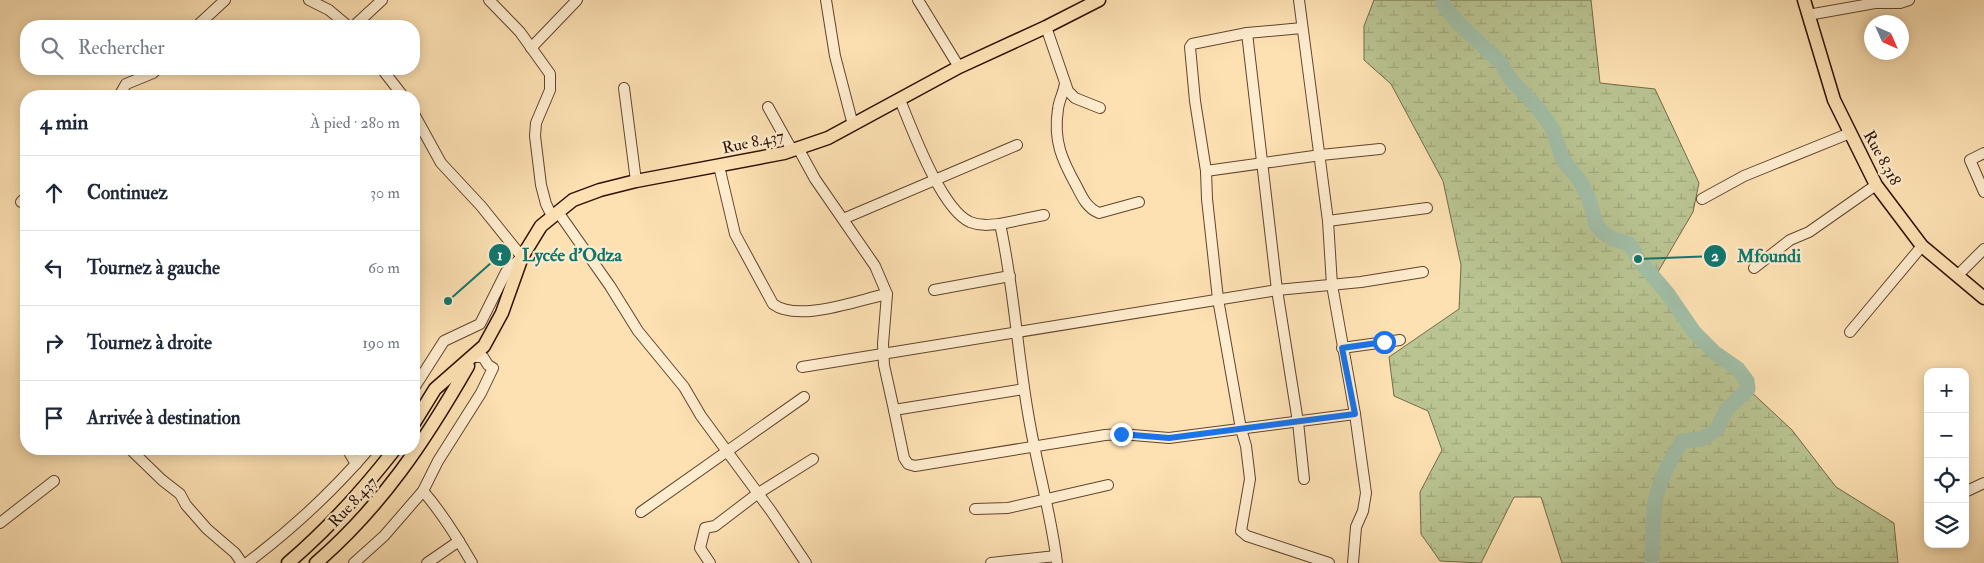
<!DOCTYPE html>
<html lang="fr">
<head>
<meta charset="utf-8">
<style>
  body { margin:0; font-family:"IM FELL Double Pica",serif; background:#f6f6f7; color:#1f2937 }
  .controls { position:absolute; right:15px; bottom:15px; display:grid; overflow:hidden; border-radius:10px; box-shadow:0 2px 12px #0003 }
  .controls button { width:45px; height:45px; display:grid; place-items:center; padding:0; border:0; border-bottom:1px solid #e0e1e3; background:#fff; color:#1f2937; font:25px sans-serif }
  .compass { position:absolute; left:1864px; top:15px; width:45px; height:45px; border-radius:50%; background:#fff; box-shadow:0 2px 12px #0003; rotate:135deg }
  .stop { position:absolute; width:15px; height:15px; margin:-11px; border:4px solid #1a73e8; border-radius:50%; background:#fff }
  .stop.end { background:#1a73e8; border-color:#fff; box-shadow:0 1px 5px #0008 }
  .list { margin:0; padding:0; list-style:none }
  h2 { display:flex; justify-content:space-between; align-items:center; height:65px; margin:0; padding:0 20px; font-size:21px }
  h2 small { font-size:16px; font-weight:400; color:#747a83 }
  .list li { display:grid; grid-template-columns:32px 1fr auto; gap:15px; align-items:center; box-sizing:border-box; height:75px; padding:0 20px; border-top:1px solid #e0e1e3 }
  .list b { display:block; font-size:19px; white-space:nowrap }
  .list em { font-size:16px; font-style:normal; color:#747a83 }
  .icon { flex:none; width:28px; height:28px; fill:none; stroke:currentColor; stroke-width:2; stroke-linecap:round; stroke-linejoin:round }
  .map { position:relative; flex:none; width:1984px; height:563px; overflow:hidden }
  .search { position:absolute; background:#fff; box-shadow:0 2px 12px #0003; left:20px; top:20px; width:400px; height:55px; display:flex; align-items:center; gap:12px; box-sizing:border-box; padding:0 18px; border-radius:20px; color:#747a83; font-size:19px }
  .panel { position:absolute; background:#fff; box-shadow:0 2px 12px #0003; left:20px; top:90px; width:400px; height:365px; border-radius:20px }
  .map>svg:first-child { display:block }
  .wetland { fill:url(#wetland-marsh); stroke:#736a49 }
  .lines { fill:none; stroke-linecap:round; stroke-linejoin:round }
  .river { stroke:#a1bea7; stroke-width:15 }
  .minor-casing { stroke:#61442d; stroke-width:12 }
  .major-casing { stroke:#2d1000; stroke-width:15 }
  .minor { stroke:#feecce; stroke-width:10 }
  .major { stroke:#fde1b3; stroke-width:12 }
  .route { stroke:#1a73e8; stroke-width:6 }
  .labels { text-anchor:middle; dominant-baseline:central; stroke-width:4.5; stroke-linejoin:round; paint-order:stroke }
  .street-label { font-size:16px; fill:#2d1000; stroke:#feecce }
  .leader { fill:none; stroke:#0f766e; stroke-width:2 }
  .callout-dot { fill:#0f766e; stroke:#feecce; stroke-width:2 }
  .mark-label { font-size:15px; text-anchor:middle; font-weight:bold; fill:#fff }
  .callout-label { font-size:18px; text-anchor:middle; font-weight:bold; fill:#0f766e; stroke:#feecce; stroke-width:4.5; stroke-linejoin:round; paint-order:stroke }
</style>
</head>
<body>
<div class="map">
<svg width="1984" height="563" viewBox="0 0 1984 563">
  <defs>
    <pattern id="wetland-marsh" width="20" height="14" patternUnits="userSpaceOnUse" patternTransform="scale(1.25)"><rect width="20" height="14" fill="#b9c492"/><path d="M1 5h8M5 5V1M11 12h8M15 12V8" fill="none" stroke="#9fa77c"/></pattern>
  </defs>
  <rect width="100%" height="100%" fill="#fde1b3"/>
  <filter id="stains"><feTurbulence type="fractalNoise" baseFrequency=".004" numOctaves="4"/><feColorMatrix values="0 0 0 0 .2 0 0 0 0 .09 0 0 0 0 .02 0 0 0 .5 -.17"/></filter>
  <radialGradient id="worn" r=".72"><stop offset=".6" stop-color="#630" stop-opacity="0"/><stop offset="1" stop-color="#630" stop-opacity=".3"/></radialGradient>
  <!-- wetland -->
  <path class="wetland" d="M1374 0H1591L1600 83 1655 89 1699 183 1693 212 1655 277C1675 303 1691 332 1715 353 1729 364 1746 370 1748 389L1792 430 1836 487 1894 523 1898 563H1562L1541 497H1514L1481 563 1440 561 1421 534 1420 492 1442 450 1428 411 1394 396 1389 357 1459 309 1461 265 1443 181 1391 84 1364 60V26Z"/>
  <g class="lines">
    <!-- river -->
    <path class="river" d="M1443 0V4L1458 23 1501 63 1511 80 1538 108 1552 128 1563 160 1580 181 1589 199 1596 224 1602 232 1613 239 1629 244 1633 249 1638 259 1668 294 1694 332 1715 353 1738 369 1747 381 1748 389 1726 410 1717 429 1710 434 1702 439 1682 441C1671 458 1661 478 1656 497 1652 518 1653 542 1652 563"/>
    <!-- minor casing -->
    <g class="minor-casing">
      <g id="minor">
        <polyline points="309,0 329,10 348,26"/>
        <polyline points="489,0 520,32 550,74 550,90 536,123 535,136 541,185 546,204 552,216"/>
        <polyline points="826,0 835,56 853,125"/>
        <polyline points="918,0 959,67"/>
        <polyline points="1299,0 1328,221 1332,285 1355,414 1366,493 1363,511 1356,527 1353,563"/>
        <polyline points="1808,15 1875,3 1900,3 1909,0"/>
        <polyline points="197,26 225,0"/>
        <polyline points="354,26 382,0"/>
        <polyline points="1046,27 1068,91 1075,98 1100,108"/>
        <polyline points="1302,28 1247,33 1192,44 1190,47 1195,101 1206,171 1207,199 1218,299 1241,429 1246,446 1250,479 1241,531 1247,536 1329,563"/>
        <polyline points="1247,33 1277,290 1298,422 1304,479"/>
        <polyline points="531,48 577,0"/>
        <polyline points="382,69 403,96"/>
        <path d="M1065 83C1064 92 1059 100 1058 109 1053 141 1062 160 1077 187 1082 197 1087 208 1099 213L1139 202"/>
        <polyline points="624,88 636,181"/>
        <polyline points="119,96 126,84 153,73 157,69"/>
        <path d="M900 100C912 129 941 209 970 222 980 226 989 225 1000 224 1014 287 1017 350 1028 413 1036 463 1051 513 1057 563"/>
        <polyline points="768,107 792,150"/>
        <polyline points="414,114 441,163 481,206 522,257 506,272 480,324 444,341 414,388"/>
        <polyline points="798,148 815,179 875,266 887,294 883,344 884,365 894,410 1024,389"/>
        <polyline points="1984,153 1970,160 1984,192"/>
        <path d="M719 166 735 234 773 304C798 323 858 300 887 294"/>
        <polyline points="1206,171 1321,155 1380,149"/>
        <polyline points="1702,199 1744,176 1850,133"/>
        <polyline points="21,202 26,197"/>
        <polyline points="558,212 610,286 638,331 684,387 701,416 771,511 806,563"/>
        <polyline points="843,219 1017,145"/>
        <polyline points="1328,221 1427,208"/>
        <polyline points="1000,224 1044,215"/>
        <polyline points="1754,268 1790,240 1809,232 1876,185"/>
        <polyline points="1957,276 1984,249"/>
        <polyline points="934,290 1010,276"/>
        <polyline points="1850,332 1922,246"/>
        <polyline points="1342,348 1400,340"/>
        <polyline points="802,367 1277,290 1361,282 1423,272"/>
        <polyline points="894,410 904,458 908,464 915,466 1105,435 1121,434 1169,438 1355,414"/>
        <polyline points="130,449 162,480 180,494 186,505 207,529 235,553 242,563"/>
        <polyline points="347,449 356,464"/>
        <path d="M423 491C442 513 457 537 472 563"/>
        <polyline points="1967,491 1984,483"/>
        <polyline points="975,509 1008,508 1108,485"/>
        <polyline points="641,512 804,397"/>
        <polyline points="0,523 54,481"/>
        <path d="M247 563C291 530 333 491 369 449"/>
        <polyline points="354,563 384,536 423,491 438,461 481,393 493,368 488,365 483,357 473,357"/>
        <polyline points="427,563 459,541"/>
        <polyline points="710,563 700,548 705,528 715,526 757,494 813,459"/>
        <polyline points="991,563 1056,556"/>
      </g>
    </g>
    <!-- major casing -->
    <g class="major-casing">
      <g id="major">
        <polyline points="1804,0 1834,100 1876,185 1922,246 1984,298"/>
        <polyline points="414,423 435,389 484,346 502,313 522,257 541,226 573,200 600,190 636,181 784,153 828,138 959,67 1046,27 1099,0"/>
        <path d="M288 563C328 529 363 490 395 449"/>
        <path d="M316 563C382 506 425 441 468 366"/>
      </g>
    </g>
    <!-- minor -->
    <use href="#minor" class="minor"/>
    <!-- major -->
    <use href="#major" class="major"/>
  </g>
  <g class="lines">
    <!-- route -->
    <polyline class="route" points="1121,434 1169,438 1355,414 1342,348 1384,342"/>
  </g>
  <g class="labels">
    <!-- street labels -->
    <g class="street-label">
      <text transform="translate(753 142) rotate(-12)">Rue 8.437</text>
      <text transform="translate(1882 158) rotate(61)">Rue 8.318</text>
      <text transform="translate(353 502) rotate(-47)">Rue 8.437</text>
    </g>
  </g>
  <!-- callouts -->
  <path class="leader" d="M448 301L500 255M1638 259L1715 256"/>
  <g class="callout-dot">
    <circle cx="448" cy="301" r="5"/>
    <circle cx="1638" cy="259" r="5"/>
    <circle cx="500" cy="255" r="12"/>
    <circle cx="1715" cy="256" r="12"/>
  </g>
  <g class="mark-label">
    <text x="500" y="260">1</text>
    <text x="1715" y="261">2</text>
  </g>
  <g class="callout-label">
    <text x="572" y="261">Lycée d'Odza</text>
    <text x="1769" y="262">Mfoundi</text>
  </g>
  <rect width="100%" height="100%" filter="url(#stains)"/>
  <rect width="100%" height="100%" fill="url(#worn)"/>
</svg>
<div class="controls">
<button>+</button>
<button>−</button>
<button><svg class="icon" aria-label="locate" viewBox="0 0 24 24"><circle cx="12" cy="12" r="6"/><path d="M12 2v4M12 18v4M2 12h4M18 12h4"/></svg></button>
<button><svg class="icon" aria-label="layers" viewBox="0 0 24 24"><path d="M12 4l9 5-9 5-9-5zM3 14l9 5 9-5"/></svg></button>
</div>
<svg class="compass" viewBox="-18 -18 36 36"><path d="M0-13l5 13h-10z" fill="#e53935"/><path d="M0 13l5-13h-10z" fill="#747a83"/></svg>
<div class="stop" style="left:1384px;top:342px"></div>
<div class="stop end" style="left:1121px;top:434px"></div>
<div class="search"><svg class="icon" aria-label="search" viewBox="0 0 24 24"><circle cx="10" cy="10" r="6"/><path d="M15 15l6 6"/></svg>Rechercher</div>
<section class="panel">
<h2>4 min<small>À pied · 280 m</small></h2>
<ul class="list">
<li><svg class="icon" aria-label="ahead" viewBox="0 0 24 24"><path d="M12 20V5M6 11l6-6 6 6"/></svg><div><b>Continuez</b></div><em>30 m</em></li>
<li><svg class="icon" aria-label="left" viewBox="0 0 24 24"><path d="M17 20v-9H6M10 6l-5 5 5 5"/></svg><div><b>Tournez à gauche</b></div><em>60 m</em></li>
<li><svg class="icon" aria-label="right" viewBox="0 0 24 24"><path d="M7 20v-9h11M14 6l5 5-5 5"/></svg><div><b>Tournez à droite</b></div><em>190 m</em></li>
<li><svg class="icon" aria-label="arrive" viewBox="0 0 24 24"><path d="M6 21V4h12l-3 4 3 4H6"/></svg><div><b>Arrivée à destination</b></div></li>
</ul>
</section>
</div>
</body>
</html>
